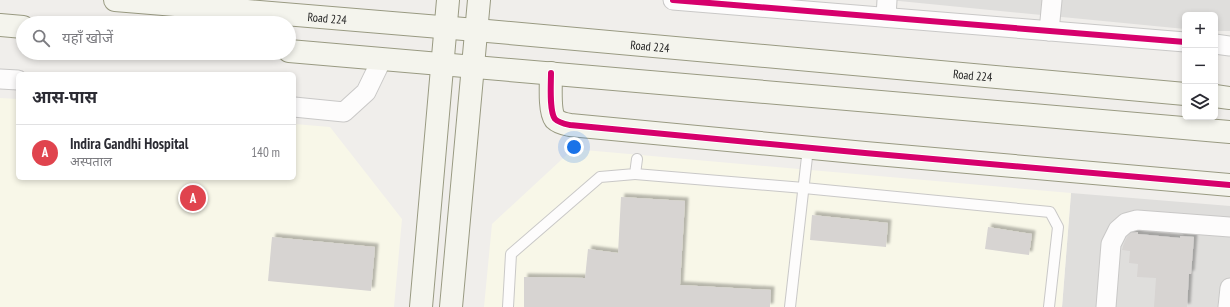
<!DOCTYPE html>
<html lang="hi">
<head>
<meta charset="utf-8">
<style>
  body { margin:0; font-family:"PT Sans Narrow","Noto Sans Devanagari",sans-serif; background:#f2f2f3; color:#2b2b33 }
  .controls { position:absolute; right:12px; top:12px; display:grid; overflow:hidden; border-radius:6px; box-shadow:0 2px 6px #0003 }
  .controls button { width:36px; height:36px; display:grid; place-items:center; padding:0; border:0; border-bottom:1px solid #e1e1e2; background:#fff; color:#2b2b33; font:20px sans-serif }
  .you { position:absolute; left:574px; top:147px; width:14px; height:14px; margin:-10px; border:3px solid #fff; border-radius:50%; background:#1a73e8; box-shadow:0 0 0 6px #1a73e833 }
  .badge { display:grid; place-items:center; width:26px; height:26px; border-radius:50%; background:#7c3aed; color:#fff; font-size:13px; font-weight:700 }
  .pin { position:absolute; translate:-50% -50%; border:2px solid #fff; box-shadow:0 1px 4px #0006 }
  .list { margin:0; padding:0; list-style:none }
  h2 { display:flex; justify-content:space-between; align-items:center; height:52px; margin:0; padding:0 16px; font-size:17px }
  h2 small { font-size:13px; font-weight:400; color:#7c7c81 }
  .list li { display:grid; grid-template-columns:26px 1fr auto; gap:12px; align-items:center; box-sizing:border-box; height:56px; padding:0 16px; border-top:1px solid #e1e1e2 }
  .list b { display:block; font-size:15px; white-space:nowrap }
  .list p { margin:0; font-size:13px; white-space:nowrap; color:#7c7c81 }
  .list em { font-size:13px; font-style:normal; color:#7c7c81 }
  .icon { flex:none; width:22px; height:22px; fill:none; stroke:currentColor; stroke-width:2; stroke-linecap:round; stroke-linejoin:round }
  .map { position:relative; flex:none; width:1230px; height:307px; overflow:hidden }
  .search { position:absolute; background:#fff; box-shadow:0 2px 6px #0003; left:16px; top:16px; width:280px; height:44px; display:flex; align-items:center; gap:10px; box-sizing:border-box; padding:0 14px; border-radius:22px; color:#7c7c81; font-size:15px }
  .panel { position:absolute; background:#fff; box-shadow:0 2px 6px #0003; left:16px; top:72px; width:280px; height:108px; border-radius:6px }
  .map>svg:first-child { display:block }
  .residential { fill:#dfdedc }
  .education { fill:#f8f7e8 }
  .building { fill:#d7d4d2; filter:url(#shadow) }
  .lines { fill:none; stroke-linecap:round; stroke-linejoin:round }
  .lane-casing { stroke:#c9c8c7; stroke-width:12 }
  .street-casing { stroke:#c9c8c7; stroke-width:21 }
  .secondary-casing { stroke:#999a82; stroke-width:24 }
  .lane { stroke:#fdfcfc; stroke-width:10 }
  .street { stroke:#fdfcfc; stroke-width:19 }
  .secondary { stroke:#f4f4ed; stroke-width:22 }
  .cycleway-casing { stroke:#fff; stroke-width:8 }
  .cycleway { stroke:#d6006c; stroke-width:6 }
  .labels { text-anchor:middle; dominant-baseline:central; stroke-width:3.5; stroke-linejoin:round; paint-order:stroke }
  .street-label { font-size:12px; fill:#222; stroke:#fff }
</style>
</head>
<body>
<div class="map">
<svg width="1230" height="307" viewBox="0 0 1230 307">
  <defs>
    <filter id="shadow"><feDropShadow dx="3.5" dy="-3.5" stdDeviation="1" flood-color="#0004"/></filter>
  </defs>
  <rect width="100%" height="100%" fill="#f0eeeb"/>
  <!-- residential -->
  <g class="residential">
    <polygon points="889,0 1230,0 1230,31 1215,31 1215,15 1185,15 1185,29"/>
    <polygon points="1071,193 1230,206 1230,307 1062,307"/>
  </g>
  <!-- education -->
  <g class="education">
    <polygon points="0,98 18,99 18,178 294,178 294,124 330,127 402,219 394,307 0,307"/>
    <polygon points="573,149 1071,193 1062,307 484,307 492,224"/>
  </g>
  <!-- building -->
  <g class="building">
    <polygon points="621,197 685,201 680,285 771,290 770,307 524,307 524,277 585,278 588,249 618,253"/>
    <polygon points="812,215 888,223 886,247 810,240"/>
    <polygon points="988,227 1032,234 1029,255 985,249"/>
    <polygon points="1138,232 1138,234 1180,238 1180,236 1194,237 1191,274 1189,274 1187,307 1154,307 1156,278 1137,277 1138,264 1129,263 1130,251 1122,250 1123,246 1127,237 1131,233"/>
    <polygon points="272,237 375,247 371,291 268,281"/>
  </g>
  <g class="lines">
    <!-- lane casing -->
    <g class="lane-casing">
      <g id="lane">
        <polyline points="635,174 804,188 1050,212 1058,227 1049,307"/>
        <polyline points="508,307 511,254 600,177 635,174 637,159"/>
        <polyline points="790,307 808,148"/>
      </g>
    </g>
    <!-- street casing -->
    <g class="street-casing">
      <g id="street">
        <polyline points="673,0 1185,42"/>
        <polyline points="886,17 887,0"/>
        <polyline points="1049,31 1052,0"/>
        <polyline points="1215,44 1230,46"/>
        <polyline points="0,79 18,80"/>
        <polyline points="294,107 344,112 366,92 382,59"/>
        <polyline points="1106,307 1111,244 1118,230 1126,223 1137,220 1230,227"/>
        <polyline points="1228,307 1230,288"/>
      </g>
    </g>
    <!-- secondary casing -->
    <g class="secondary-casing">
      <g id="secondary">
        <path id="s1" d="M115 0 476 30 1185 94"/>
        <polyline points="0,25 23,27"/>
        <polyline points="289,51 1230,132"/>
        <path d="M551 73C551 84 549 111 555 119 559 123 565 124 570 125L865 153 1230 185"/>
        <polyline points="1215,96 1230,98"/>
        <polyline points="421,307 448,0"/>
        <polyline points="451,307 479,0"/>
      </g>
    </g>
    <!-- lane -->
    <use href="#lane" class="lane"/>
    <!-- street -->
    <use href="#street" class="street"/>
    <!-- secondary -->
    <use href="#secondary" class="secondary"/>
    <!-- cycleway casing -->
    <g class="cycleway-casing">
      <g id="cycleway">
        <polyline points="673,0 1185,42"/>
        <path d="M551 73C551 84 549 111 555 119 559 123 565 124 570 125L865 153 1230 185"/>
      </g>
    </g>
    <!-- cycleway -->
    <use href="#cycleway" class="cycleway"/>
  </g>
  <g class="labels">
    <!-- street labels -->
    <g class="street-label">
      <text stroke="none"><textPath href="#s1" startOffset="213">Road 224</textPath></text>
      <text stroke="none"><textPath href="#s1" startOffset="537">Road 224</textPath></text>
      <text stroke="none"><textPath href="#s1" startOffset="861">Road 224</textPath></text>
    </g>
  </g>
</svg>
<div class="controls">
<button>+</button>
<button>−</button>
<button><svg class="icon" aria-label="layers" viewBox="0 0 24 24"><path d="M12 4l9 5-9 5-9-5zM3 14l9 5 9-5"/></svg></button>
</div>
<div class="you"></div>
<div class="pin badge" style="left:193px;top:198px;background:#e0444e">A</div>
<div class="search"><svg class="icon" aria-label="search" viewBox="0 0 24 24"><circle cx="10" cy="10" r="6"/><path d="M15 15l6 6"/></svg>यहाँ खोजें</div>
<section class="panel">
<h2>आस-पास<small></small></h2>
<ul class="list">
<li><span class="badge" style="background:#e0444e">A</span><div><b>Indira Gandhi Hospital</b><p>अस्पताल</p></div><em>140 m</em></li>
</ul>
</section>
</div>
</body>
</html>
